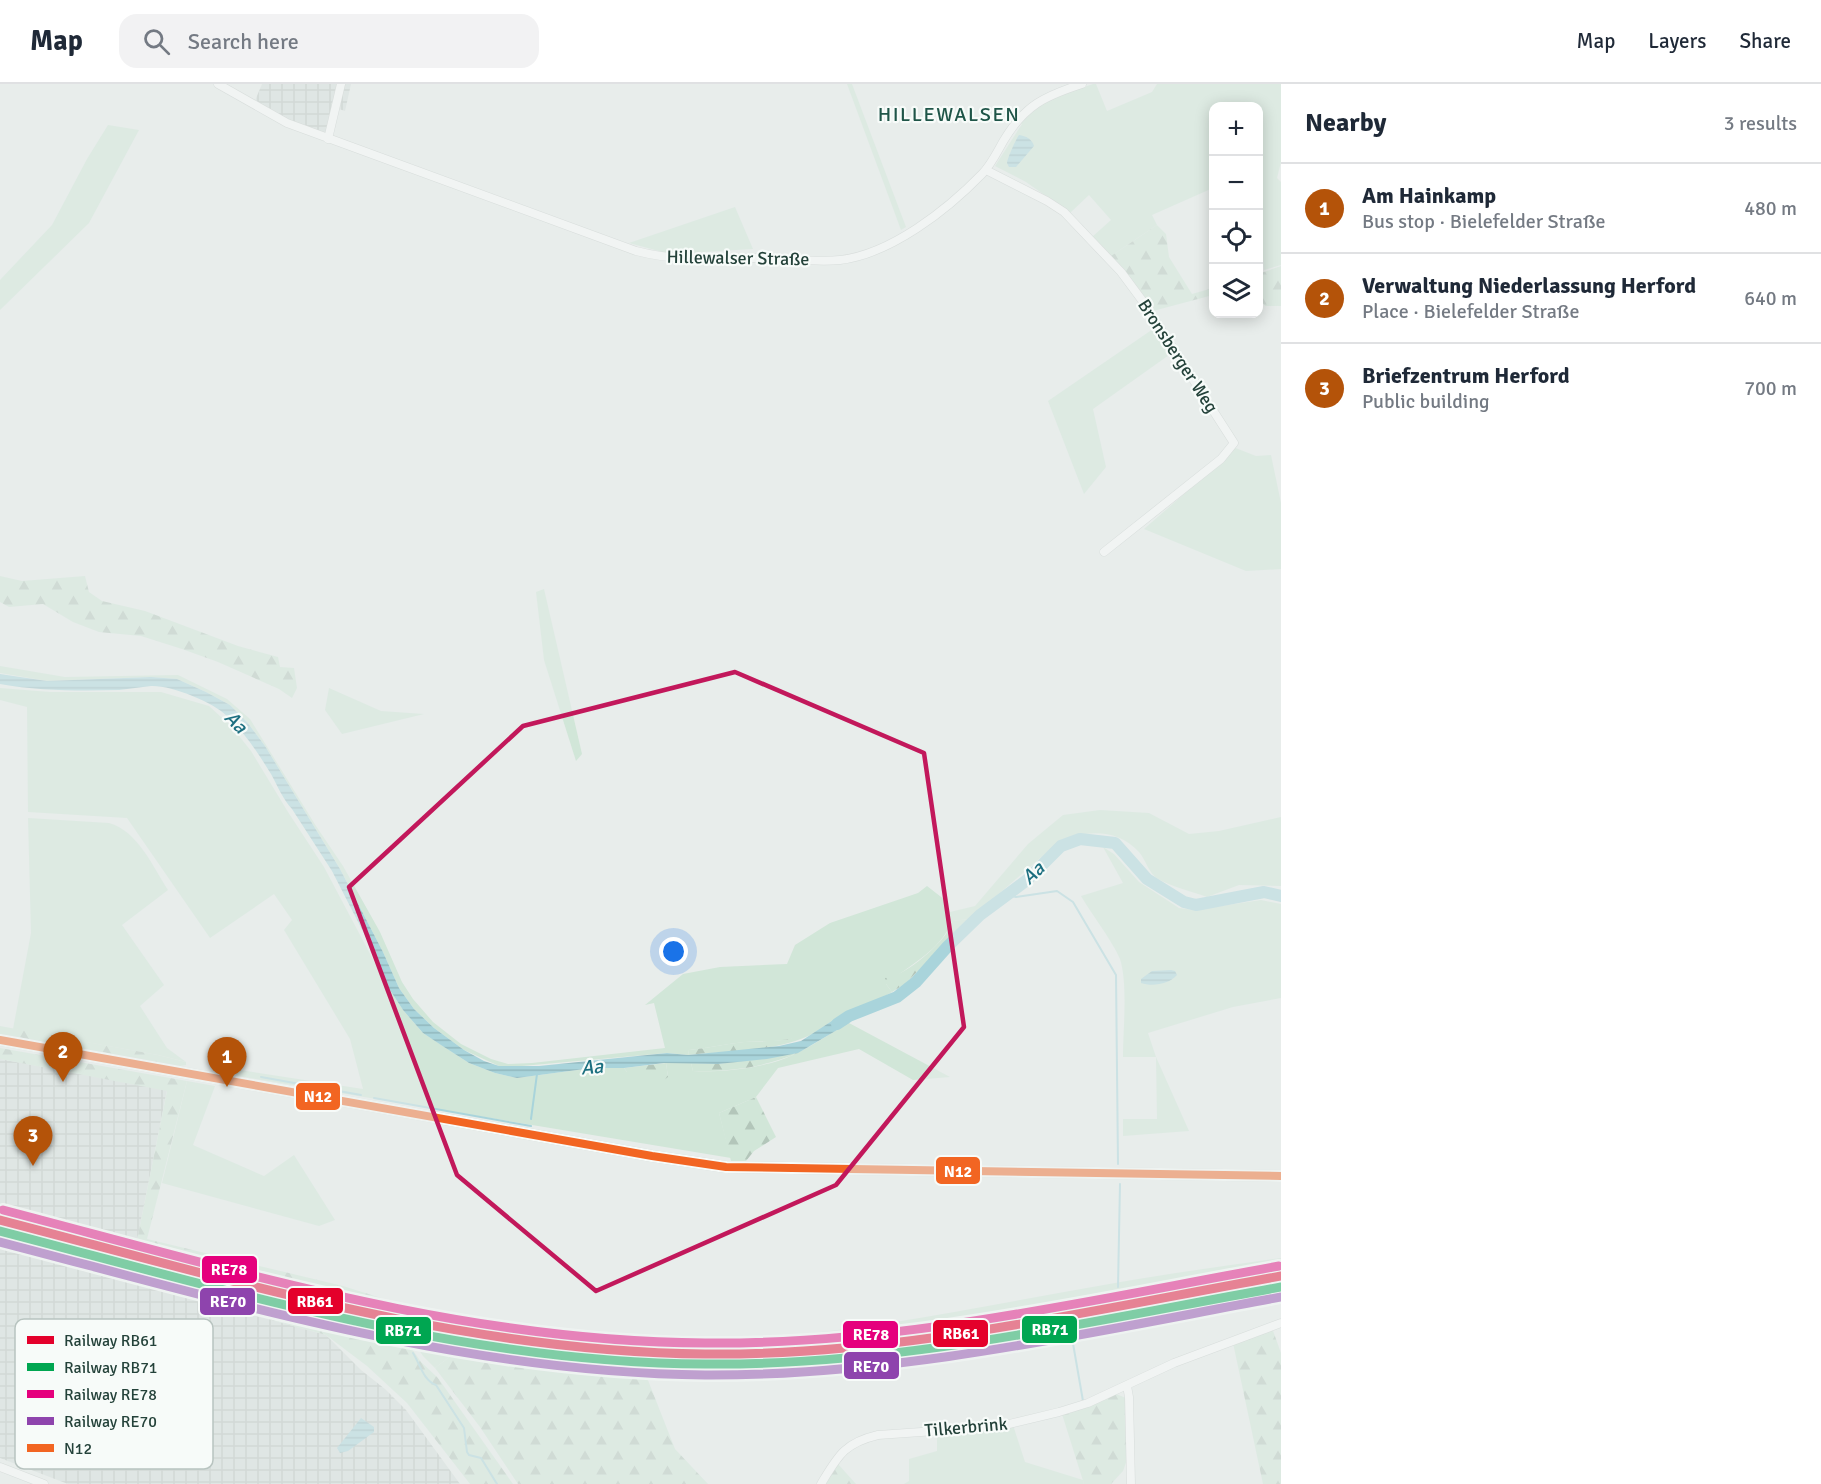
<!DOCTYPE html>
<html lang="en">
<head>
<meta charset="utf-8">
<style>
  body { margin:0; font-family:Signika,sans-serif; background:#f2f2f3; color:#1f2937 }
  .controls { position:absolute; right:18px; top:18px; display:grid; overflow:hidden; border-radius:12px; box-shadow:0 3px 15px #0003 }
  .controls button { width:54px; height:54px; display:grid; place-items:center; padding:0; border:0; border-bottom:2px solid #e0e1e3; background:#fff; color:#1f2937; font:30px sans-serif }
  .you { position:absolute; left:674px; top:868px; width:21px; height:21px; margin:-15px; border:4px solid #fff; border-radius:50%; background:#1a73e8; box-shadow:0 0 0 9px #1a73e833 }
  .badge { display:grid; place-items:center; width:39px; height:39px; border-radius:50%; background:#b45309; color:#fff; font-size:20px; font-weight:700 }
  .pin { position:absolute; translate:-50% -50px; filter:drop-shadow(0 2px 3px #0008) }
  .pin::after { content:''; position:absolute; top:32px; width:21px; height:18px; background:inherit; clip-path:polygon(0 0,100% 0,50% 100%) }
  .list { margin:0; padding:0; list-style:none }
  h2 { display:flex; justify-content:space-between; align-items:center; height:78px; margin:0; padding:0 24px; font-size:26px }
  h2 small { font-size:20px; font-weight:400; color:#747a83 }
  .list li { display:grid; grid-template-columns:39px 1fr auto; gap:18px; align-items:center; box-sizing:border-box; height:90px; padding:0 24px; border-top:2px solid #e0e1e3 }
  .list b { display:block; font-size:22px; white-space:nowrap }
  .list p { margin:0; font-size:20px; white-space:nowrap; color:#747a83 }
  .list em { font-size:20px; font-style:normal; color:#747a83 }
  .icon { flex:none; width:33px; height:33px; fill:none; stroke:currentColor; stroke-width:2; stroke-linecap:round; stroke-linejoin:round }
  .map { position:relative; flex:none; width:1281px; height:1400px; overflow:hidden }
  header { display:flex; align-items:center; gap:36px; box-sizing:border-box; height:84px; padding:0 30px; background:#fff; border-bottom:2px solid #e0e1e3 }
  header strong { font-size:28px }
  nav { display:flex; gap:33px; margin-inline-start:auto; font-size:21px }
  .search { width:420px; height:54px; background:#f2f2f3; display:flex; align-items:center; gap:15px; box-sizing:border-box; padding:0 21px; border-radius:18px; color:#747a83; font-size:22px }
  main { display:flex }
  aside { flex:1; background:#fff }
  .map>svg:first-child { display:block }
  .built { fill:#d6dedb }
  .industrial { fill:url(#industrial-grid) }
  .grass { fill:#d1e6d8 }
  .forest { fill:url(#forest-firs) }
  .water { fill:url(#water-rules) }
  .lines { fill:none; stroke-linecap:round; stroke-linejoin:round }
  .stream { stroke:#a9d4db; stroke-width:2 }
  .river { stroke:#a9d4db; stroke-width:12 }
  .minor-casing { stroke:#c5cac8; stroke-width:9 }
  .major-casing { stroke:#c3ccc9; stroke-width:12 }
  .minor { stroke:#fcfcfc; stroke-width:8 }
  .major { stroke:#cfd7d5; stroke-width:10 }
  .rail { stroke:#c9cdcc; stroke-width:2; stroke-dasharray:12 6; stroke-linecap:butt }
  .bus-1-casing { stroke:#f7fbf9; stroke-width:12 }
  .bus-1 { stroke:#f26522; stroke-width:8 }
  .rail-1-casing { stroke:#f7fbf9; stroke-width:14 }
  .rail-2-casing { stroke:#f7fbf9; stroke-width:14 }
  .rail-3-casing { stroke:#f7fbf9; stroke-width:14 }
  .rail-4-casing { stroke:#f7fbf9; stroke-width:14 }
  .rail-1 { stroke:#e4002b; stroke-width:9 }
  .rail-2 { stroke:#00a651; stroke-width:9 }
  .rail-3 { stroke:#e5007d; stroke-width:9 }
  .rail-4 { stroke:#8e44ad; stroke-width:9 }
  .marked { fill:none; stroke:#c2185b; stroke-width:4.5; stroke-linejoin:round }
  .labels { text-anchor:middle; dominant-baseline:central; stroke-width:4.5; stroke-linejoin:round; paint-order:stroke }
  .street-label { font-size:18px; fill:#24423a; stroke:#f7fbf9 }
  .neighbourhood-label { font-size:20px; letter-spacing:1.5px; fill:#1f5548; stroke:#f7fbf9 }
  .water-label { font-size:20px; font-style:italic; fill:#1c6f80; stroke:#f7fbf9 }
  .key { fill:#f7fbf9; stroke:#b8c4c0; stroke-width:1.5 }
  .key-label { font-size:16px; fill:#24423a }
  .line-badge { stroke:#f7fbf9; stroke-width:2 }
  .badge-label { font-size:16px; text-anchor:middle; font-weight:bold; fill:#fff }
</style>
</head>
<body>
<header>
<strong>Map</strong>
<div class="search"><svg class="icon" aria-label="search" viewBox="0 0 24 24"><circle cx="10" cy="10" r="6"/><path d="M15 15l6 6"/></svg>Search here</div>
<nav><a>Map</a><a>Layers</a><a>Share</a></nav>
</header>
<main>
<div class="map">
<svg width="1281" height="1400" viewBox="0 0 1281 1400">
  <defs>
    <pattern id="industrial-grid" width="8" height="8" patternUnits="userSpaceOnUse" patternTransform="scale(1.5)"><rect width="8" height="8" fill="#d6dedb"/><path d="M0 4h8M4 0v8" fill="none" stroke="#b8c0bd"/></pattern>
    <pattern id="forest-firs" width="22" height="20" patternUnits="userSpaceOnUse" patternTransform="scale(1.5)"><rect width="22" height="20" fill="#d1e6d8"/><path d="M5 1l3.5 6h-7zM16 11l3.5 6h-7z" fill="#b3c6ba"/></pattern>
    <pattern id="water-rules" width="6" height="5" patternUnits="userSpaceOnUse" patternTransform="scale(1.5)"><rect width="6" height="5" fill="#a9d4db"/><path d="M0 2.5h6" fill="none" stroke="#91b7bd"/></pattern>
  </defs>
  <rect width="100%" height="100%" fill="#e8edeb"/>
  <!-- built -->
  <polygon class="built" points="0,1129 390,1227 464,1241 638,1260 814,1259 912,1248 1281,1184 1281,1202 1054,1245 839,1276 769,1281 678,1280 607,1277 552,1272 397,1249 0,1146"/>
  <!-- industrial -->
  <g class="industrial">
    <polygon points="262,0 338,0 327,52 288,38 254,19"/>
    <polygon points="344,0 351,0 345,27 339,25"/>
    <polygon points="0,975 167,1006 137,1156 0,1123"/>
    <polygon points="0,1150 10,1158 62,1175 117,1189 155,1204 326,1251 361,1286 385,1305 406,1326 460,1400 68,1400 0,1374"/>
  </g>
  <!-- grass -->
  <g class="grass">
    <polygon points="847,0 852,0 906,143 901,146"/>
    <polygon points="1093,0 1096,0 1107,27 1152,8 1157,0 1281,0 1281,78 1277,94 1281,98 1281,181 1264,186 1258,111 1258,22 1214,22 1213,104 1152,131 1157,141 1111,172 1092,153 1111,136 1089,111 1070,129 1026,98 995,82 1022,40 1019,38 1022,35 1049,15"/>
    <polygon points="108,41 139,46 89,139 0,226 0,196 52,141 87,75"/>
    <polygon points="735,123 753,165 670,170 629,159"/>
    <polygon points="1156,243 1170,265 1169,271 1093,325 1106,383 1084,410 1048,317"/>
    <polygon points="1233,363 1256,372 1271,371 1281,419 1281,485 1246,487 1144,445 1223,376"/>
    <polygon points="544,505 582,670 576,677 544,576 536,508"/>
    <path d="M0 582 65 593 178 591 227 615 250 635 316 742 343 782 380 848 402 898 413 915 433 938 461 960 491 975 508 980 532 979 665 964 654 919 645 921 683 890 720 883 787 880 795 861 830 839 918 809 927 802 945 816 950 828 975 822 1028 760 1063 731 1100 726 1149 729 1189 750 1219 747 1281 733V802L1239 801 1207 813C1193 808 1170 802 1158 795 1149 790 1146 776 1139 768 1117 745 1090 746 1061 756L970 835 952 837C941 866 910 881 886 900L892 908 878 916 838 933 814 949 808 948C789 960 767 956 745 958 726 960 708 964 689 966L688 971 667 969 511 983 499 982 464 966 434 944 414 925 399 904 383 868 340 785 265 662 247 638 230 621 206 608 177 595 151 593 47 597 0 589Z"/>
    <path d="M0 604 50 608H161L209 622 232 643 251 667 288 728 324 783 386 900 403 926 423 949 469 979 495 989 517 994 592 984H624L627 988H651L668 993 666 979H691L693 987C721 988 751 985 778 977 801 970 827 951 849 939L950 993 913 996 859 965 778 984 756 1013 719 1029 731 1074 238 992 227 984 363 1005 350 955 284 846 292 836 274 810 210 854 127 734 28 728 27 623 0 616Z"/>
    <polygon points="329,604 381,627 424,630 342,650 325,626"/>
    <path d="M28 734 109 739C138 747 153 783 168 806L122 841 164 901 140 922 167 964 186 978 158 971 13 945 31 849Z"/>
    <path d="M1103 763 1114 770 1139 798 1179 824 1194 826 1261 816 1281 820V914L1233 923 1148 949 1156 973 1189 1047 1123 1052V1035H1157L1156 973H1123C1123 946 1128 900 1120 875 1113 858 1091 829 1081 812L1123 799Z"/>
    <polygon points="187,997 215,1002 193,1061 264,1092 294,1071 335,1136 319,1142 162,1099"/>
    <polygon points="0,1146 397,1249 408,1259 10,1158 0,1150"/>
    <path d="M1281 1174V1184C1196 1199 1112 1214 1027 1229 956 1241 884 1255 812 1259 674 1267 538 1254 402 1229L397 1220 424 1229C522 1240 622 1258 721 1255 854 1252 985 1221 1115 1199 1170 1189 1226 1182 1281 1174Z"/>
    <path d="M1281 1202V1211L972 1266 814 1284 685 1289 536 1280 479 1273 457 1267 435 1284 423 1272 409 1251C457 1257 505 1267 553 1272 625 1279 698 1284 770 1281 819 1279 866 1272 915 1265 1038 1249 1159 1224 1281 1202Z"/>
    <polygon points="1013,1341 1025,1378 1083,1396 1084,1400 904,1400 909,1397 909,1375 937,1367 937,1348"/>
  </g>
  <!-- forest -->
  <g class="forest">
    <polygon points="1157,141 1166,150 1169,173 1192,210 1213,204 1213,211 1153,227 1139,205 1111,172"/>
    <polygon points="1281,182 1281,222 1265,222 1259,214 1258,190"/>
    <polygon points="0,492 22,497 85,492 89,508 102,517 145,527 238,562 278,573 280,583 294,584 297,604 292,614 279,605 218,578 182,565 141,552 99,548 73,538 43,520 9,523 0,518"/>
    <path d="M970 835 905 900 892 908 886 900 885 894C904 893 935 865 946 850 949 846 950 841 952 837Z"/>
    <polygon points="0,942 158,971 186,978 186,981 180,982 0,950"/>
    <path d="M808 947 814 949C779 968 728 967 688 971L689 966C708 964 726 960 744 958 766 956 789 960 808 947Z"/>
    <polygon points="0,964 187,997 147,1155 343,1202 381,1214 390,1227 0,1129 0,1123 137,1156 167,1007 0,975"/>
    <path d="M798 969C765 983 729 988 693 987L691 979 718 980Z"/>
    <polygon points="666,979 668,993 659,1000 651,988 627,988 624,984"/>
    <polygon points="756,1013 776,1053 754,1067 746,1077 731,1077 719,1029"/>
    <polygon points="10,1158 408,1259 421,1278 438,1294 513,1400 470,1400 407,1319 367,1282 326,1251 155,1204 117,1189 62,1175"/>
    <polygon points="1272,1244 1281,1269 1281,1400 1263,1400 1233,1259"/>
    <path d="M457 1267C517 1283 582 1283 644 1286L675 1365 708 1400H518L480 1343 435 1284Z"/>
    <polygon points="1116,1310 1126,1314 1127,1376 1123,1387 1111,1400 1084,1400 1062,1330"/>
    <polygon points="838,1380 856,1400 825,1400"/>
  </g>
  <!-- water -->
  <g class="water">
    <path d="M1019 51C1026 52 1032 55 1034 62L1016 83H1009L1007 79C1007 75 1016 55 1019 51Z"/>
    <path d="M0 590 47 597 151 593 177 595 206 608 230 621 247 638 265 662 340 785 383 868 399 904 414 925 434 944 464 966 484 977 499 982H539L667 969 688 971 779 962 801 957 838 933 849 932V939L798 969 767 975 718 980 664 979 624 984H592L517 994 495 989 469 979 441 961 423 949 403 926 386 900 376 873 332 787 292 725C283 715 278 703 271 690 258 669 245 649 227 632 213 618 171 601 151 602 140 603 130 605 119 606 80 607 39 607 0 600Z"/>
    <path d="M1171 886 1175 887 1177 891C1169 900 1153 903 1141 899V895L1152 887Z"/>
    <polygon points="361,1334 374,1343 374,1348 348,1367 340,1369 337,1364"/>
  </g>
  <g class="lines">
    <!-- stream -->
    <g class="stream">
      <polyline points="1008,811 1016,813 1057,807 1073,818 1116,891 1118,1080"/>
      <polyline points="261,993 361,1011"/>
      <polyline points="374,1014 531,1042"/>
      <polyline points="531,1035 537,990"/>
      <polyline points="1118,1203 1120,1100"/>
      <path d="M413 1269C420 1280 423 1296 436 1301L464 1344 467 1368 469 1371 481 1374 497 1400"/>
      <polyline points="520,1276 612,1285 661,1286"/>
      <polyline points="1083,1317 1071,1248 1124,1239"/>
    </g>
    <!-- river -->
    <polyline class="river" points="837,940 849,932 897,913 916,898 948,862 980,831 1027,796 1061,762 1080,755 1115,759 1147,795 1184,818 1196,821 1264,808 1281,812"/>
    <!-- minor casing -->
    <g class="minor-casing">
      <g id="minor">
        <path d="M218 0 287 39 636 167C679 178 710 174 753 174 782 173 812 179 840 176 891 170 947 126 982 90 991 81 997 68 1004 56 1025 21 1045 12 1082 0"/>
        <polyline points="328,55 341,0"/>
        <polyline points="986,86 1047,117 1064,128 1121,188 1144,219 1234,359 1221,375 1104,468"/>
        <polyline points="1127,1302 1129,1313 1131,1400"/>
        <polyline points="0,1383 44,1400"/>
        <path d="M821 1400C838 1372 844 1359 878 1351L979 1344 1005 1341 1059 1328 1088 1319 1174 1279 1281 1239"/>
      </g>
    </g>
    <!-- major casing -->
    <g class="major-casing">
      <polyline id="major" points="0,956 652,1072 726,1083 1281,1092"/>
    </g>
    <!-- minor -->
    <use href="#minor" class="minor"/>
    <!-- major -->
    <use href="#major" class="major"/>
    <!-- rail -->
    <path class="rail" d="M0 1140C78 1161 156 1180 235 1200 300 1217 365 1235 432 1248 521 1266 613 1274 705 1275 898 1276 1092 1230 1281 1196"/>
    <!-- bus-1 casing -->
    <g class="bus-1-casing">
      <polyline id="bus-1" points="0,956 652,1072 726,1083 1281,1092"/>
    </g>
    <!-- bus-1 -->
    <use href="#bus-1" class="bus-1"/>
    <!-- rail-1 casing -->
    <g class="rail-1-casing">
      <path id="rail-1" d="M0 1136C231 1196 464 1268 705 1270 899 1272 1091 1226 1281 1192"/>
    </g>
    <!-- rail-2 casing -->
    <g class="rail-2-casing">
      <path id="rail-2" d="M0 1147C231 1207 464 1279 705 1280 899 1282 1091 1237 1281 1203"/>
    </g>
    <!-- rail-3 casing -->
    <g class="rail-3-casing">
      <path id="rail-3" d="M3 1126C233 1186 465 1258 705 1259 899 1261 1090 1216 1279 1182"/>
    </g>
    <!-- rail-4 casing -->
    <g class="rail-4-casing">
      <path id="rail-4" d="M0 1158C231 1218 464 1289 705 1291 899 1292 1091 1248 1281 1213"/>
    </g>
    <!-- rail-1 -->
    <use href="#rail-1" class="rail-1"/>
    <!-- rail-2 -->
    <use href="#rail-2" class="rail-2"/>
    <!-- rail-3 -->
    <use href="#rail-3" class="rail-3"/>
    <!-- rail-4 -->
    <use href="#rail-4" class="rail-4"/>
  </g>
  <!-- marked area -->
  <path d="M0 0H1281V1400H0ZM735 588 924 669 964 943 836 1101 596 1207 457 1091 349 803 523 642Z" fill="#e8edeb" fill-opacity=".55" fill-rule="evenodd"/>
  <path class="marked" d="M735 588 924 669 964 943 836 1101 596 1207 457 1091 349 803 523 642Z"/>
  <g class="labels">
    <!-- street labels -->
    <g class="street-label">
      <text transform="translate(738 174) rotate(1)">Hillewalser Straße</text>
      <text transform="translate(1178 272) rotate(57)">Bronsberger Weg</text>
      <text transform="translate(966 1343) rotate(-5)">Tilkerbrink</text>
    </g>
    <!-- neighbourhood labels -->
    <g class="neighbourhood-label">
      <text x="949" y="30">HILLEWALSEN</text>
    </g>
    <!-- water labels -->
    <g class="water-label">
      <text transform="translate(236 638) rotate(46)">Aa</text>
      <text transform="translate(1033 789) rotate(-43)">Aa</text>
      <text transform="translate(592 983) rotate(-5)">Aa</text>
    </g>
  </g>
  <!-- legend -->
  <rect x="15" y="1235" width="198" height="150" rx="9" class="key"/>
  <rect x="27" y="1252" width="27" height="8" fill="#e4002b"/>
  <rect x="27" y="1279" width="27" height="8" fill="#00a651"/>
  <rect x="27" y="1306" width="27" height="8" fill="#e5007d"/>
  <rect x="27" y="1333" width="27" height="8" fill="#8e44ad"/>
  <rect x="27" y="1360" width="27" height="8" fill="#f26522"/>
  <g class="key-label">
    <text x="64" y="1262">Railway RB61</text>
    <text x="64" y="1289">Railway RB71</text>
    <text x="64" y="1316">Railway RE78</text>
    <text x="64" y="1343">Railway RE70</text>
    <text x="64" y="1370">N12</text>
  </g>
  <g class="line-badge">
    <rect x="295" y="998" width="46" height="29" rx="6" fill="#f26522"/>
    <rect x="935" y="1072" width="46" height="29" rx="6" fill="#f26522"/>
    <rect x="201" y="1171" width="57" height="29" rx="6" fill="#e5007d"/>
    <rect x="287" y="1203" width="57" height="28" rx="6" fill="#e4002b"/>
    <rect x="199" y="1203" width="57" height="29" rx="6" fill="#8e44ad"/>
    <rect x="1021" y="1231" width="57" height="29" rx="6" fill="#00a651"/>
    <rect x="375" y="1232" width="57" height="29" rx="6" fill="#00a651"/>
    <rect x="932" y="1235" width="57" height="29" rx="6" fill="#e4002b"/>
    <rect x="842" y="1236" width="57" height="29" rx="6" fill="#e5007d"/>
    <rect x="843" y="1267" width="57" height="29" rx="6" fill="#8e44ad"/>
  </g>
  <g class="badge-label">
    <text x="318" y="1018">N12</text>
    <text x="958" y="1093">N12</text>
    <text x="229" y="1191">RE78</text>
    <text x="315" y="1223">RB61</text>
    <text x="228" y="1223">RE70</text>
    <text x="1050" y="1251">RB71</text>
    <text x="403" y="1252">RB71</text>
    <text x="961" y="1255">RB61</text>
    <text x="871" y="1256">RE78</text>
    <text x="871" y="1288">RE70</text>
  </g>
</svg>
<div class="controls">
<button>+</button>
<button>−</button>
<button><svg class="icon" aria-label="locate" viewBox="0 0 24 24"><circle cx="12" cy="12" r="6"/><path d="M12 2v4M12 18v4M2 12h4M18 12h4"/></svg></button>
<button><svg class="icon" aria-label="layers" viewBox="0 0 24 24"><path d="M12 4l9 5-9 5-9-5zM3 14l9 5 9-5"/></svg></button>
</div>
<div class="you"></div>
<div class="pin badge" style="left:227px;top:1003px">1</div>
<div class="pin badge" style="left:63px;top:998px">2</div>
<div class="pin badge" style="left:33px;top:1082px">3</div>
</div>
<aside>
<h2>Nearby<small>3 results</small></h2>
<ul class="list">
<li><span class="badge">1</span><div><b>Am Hainkamp</b><p>Bus stop · Bielefelder Straße</p></div><em>480 m</em></li>
<li><span class="badge">2</span><div><b>Verwaltung Niederlassung Herford</b><p>Place · Bielefelder Straße</p></div><em>640 m</em></li>
<li><span class="badge">3</span><div><b>Briefzentrum Herford</b><p>Public building</p></div><em>700 m</em></li>
</ul>
</aside>
</main>
</body>
</html>
